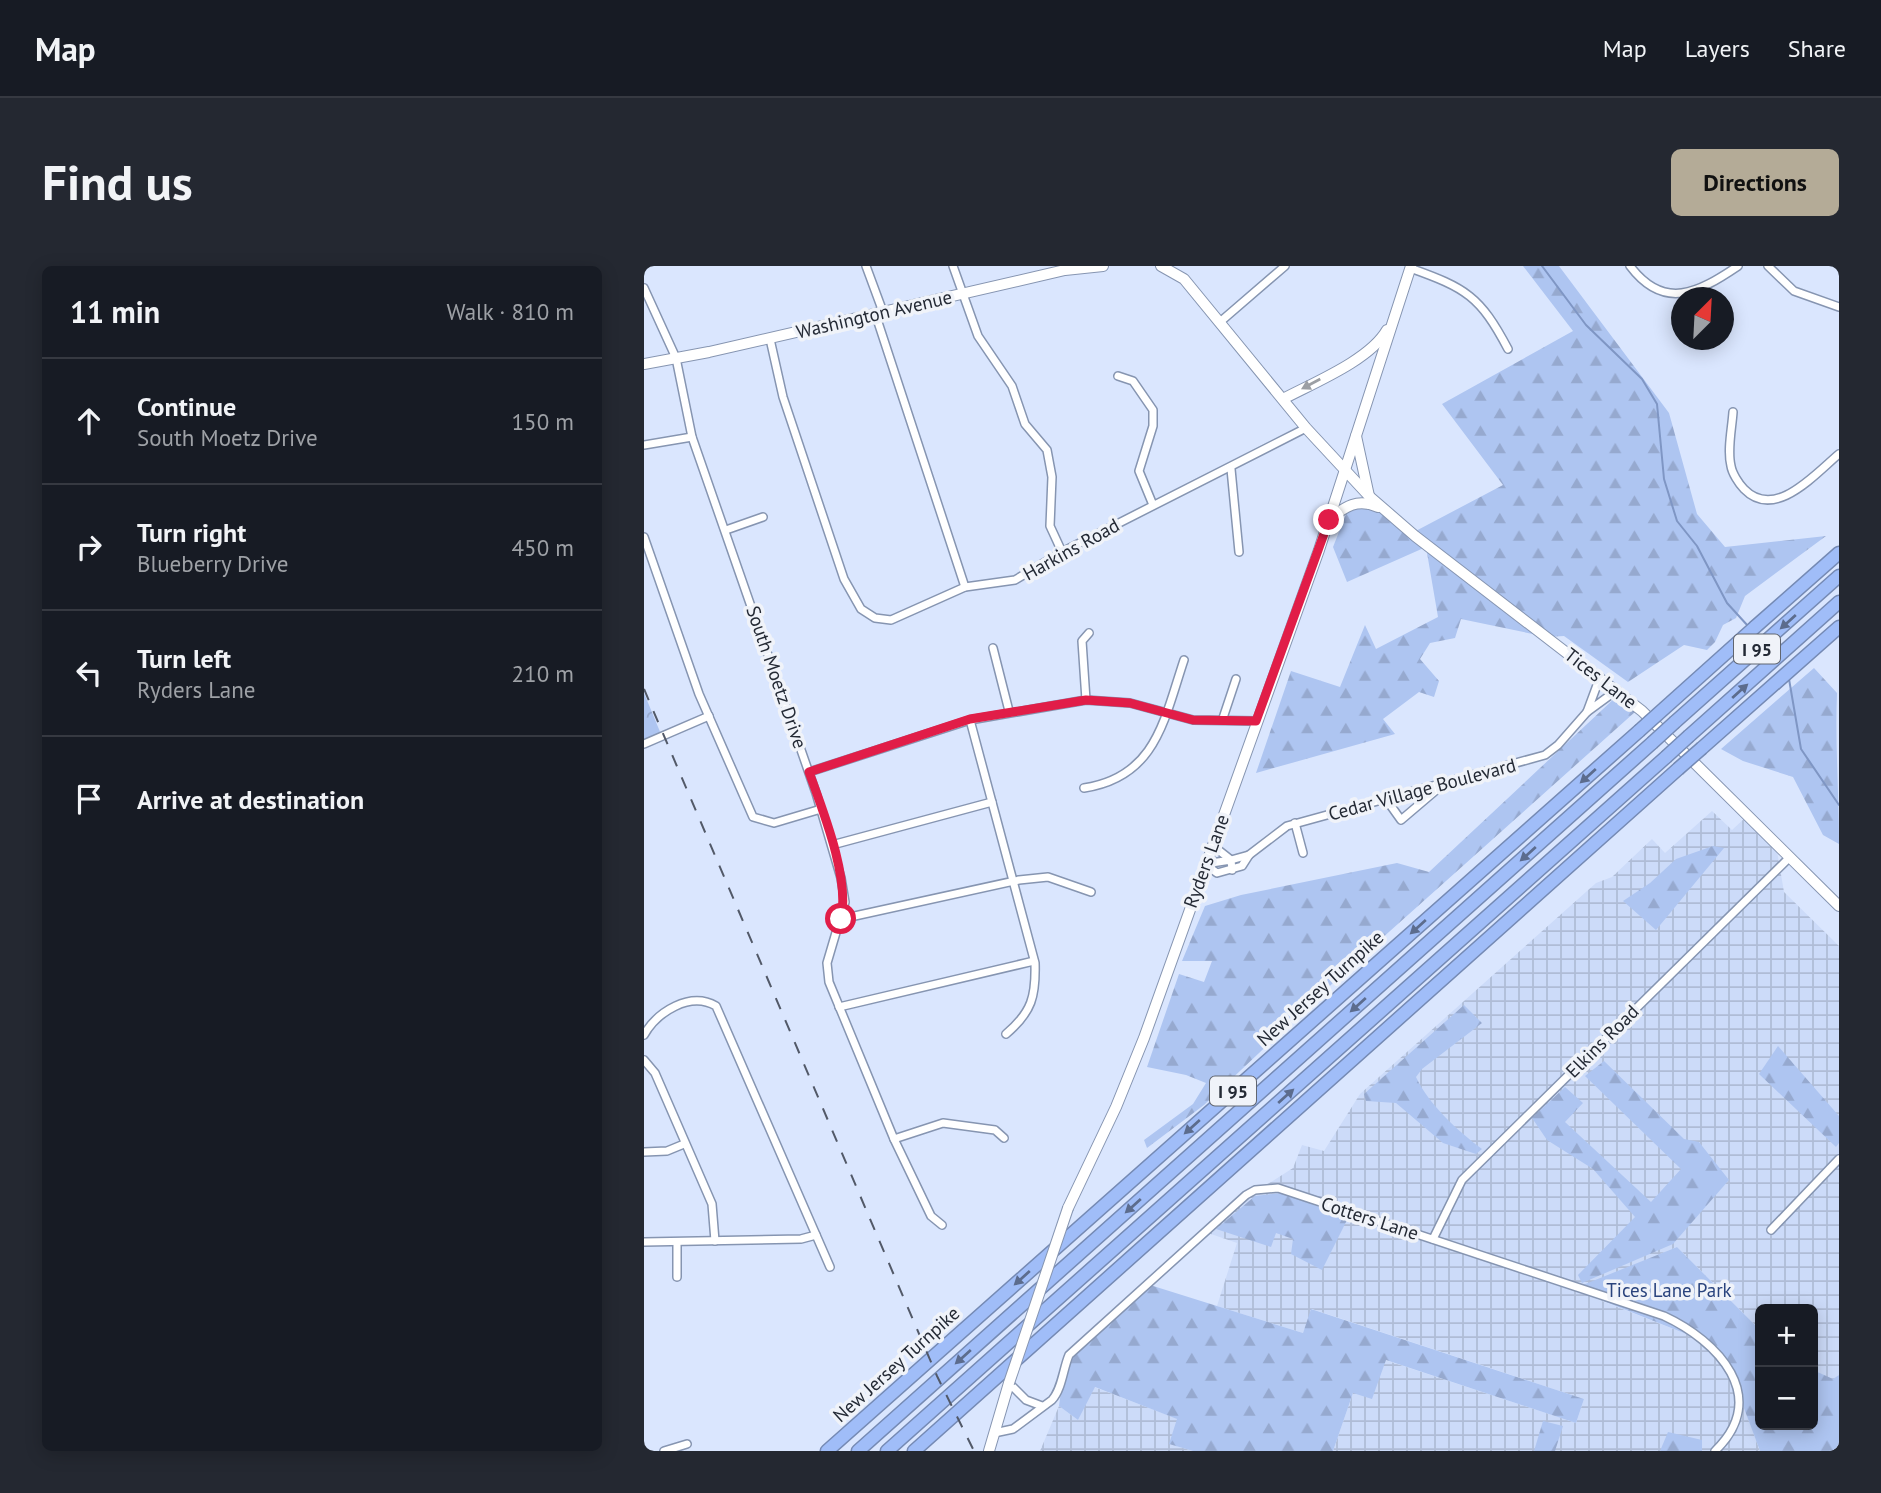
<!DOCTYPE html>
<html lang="en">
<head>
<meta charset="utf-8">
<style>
  body { margin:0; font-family:"PT Sans",sans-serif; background:#242831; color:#f1f3f6 }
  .controls { position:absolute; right:21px; bottom:21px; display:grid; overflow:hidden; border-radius:10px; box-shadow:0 4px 18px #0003 }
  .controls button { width:63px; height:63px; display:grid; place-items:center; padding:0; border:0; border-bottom:2px solid #363941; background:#171b24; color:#f1f3f6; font:35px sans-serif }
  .compass { position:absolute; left:1027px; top:21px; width:63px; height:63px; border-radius:50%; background:#171b24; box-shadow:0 4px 18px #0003; rotate:24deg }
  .stop { position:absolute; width:21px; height:21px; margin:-16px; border:5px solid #e11d48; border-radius:50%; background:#fff }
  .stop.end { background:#e11d48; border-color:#fff; box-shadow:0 2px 7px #0008 }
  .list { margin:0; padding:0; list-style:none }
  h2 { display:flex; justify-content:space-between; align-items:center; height:91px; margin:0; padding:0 28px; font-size:30px }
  h2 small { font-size:23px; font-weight:400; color:#9ea1a6 }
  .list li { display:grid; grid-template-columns:46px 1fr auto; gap:21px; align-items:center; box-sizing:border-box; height:126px; padding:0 28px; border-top:2px solid #363941 }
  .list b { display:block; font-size:26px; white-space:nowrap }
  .list p { margin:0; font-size:23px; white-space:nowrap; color:#9ea1a6 }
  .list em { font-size:23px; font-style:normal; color:#9ea1a6 }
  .icon { flex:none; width:38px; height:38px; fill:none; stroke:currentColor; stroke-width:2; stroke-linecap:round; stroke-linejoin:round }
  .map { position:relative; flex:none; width:1195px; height:1185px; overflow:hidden; border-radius:10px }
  header { display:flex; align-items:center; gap:42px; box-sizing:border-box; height:98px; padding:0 35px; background:#171b24; border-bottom:2px solid #363941 }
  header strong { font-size:33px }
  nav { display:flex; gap:38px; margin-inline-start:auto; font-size:24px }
  .intro { display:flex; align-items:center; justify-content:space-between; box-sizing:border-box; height:168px; padding:0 42px }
  h1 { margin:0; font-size:49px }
  .button { padding:18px 32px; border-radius:10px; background:#b4ab97; color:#111; font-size:24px; font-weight:700 }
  main { display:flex; gap:42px; padding:0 42px }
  aside { flex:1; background:#171b24; border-radius:10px; box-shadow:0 4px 18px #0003 }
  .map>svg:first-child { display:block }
  .industrial { fill:url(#industrial-grid) }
  .forest { fill:url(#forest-firs) }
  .park { fill:url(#park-crowns) }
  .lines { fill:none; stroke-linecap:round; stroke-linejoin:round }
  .stream { stroke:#7f96c4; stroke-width:2 }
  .street-casing { stroke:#8695b1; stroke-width:10 }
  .secondary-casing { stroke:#8695b1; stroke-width:12 }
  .highway-casing { stroke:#758ab4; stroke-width:15 }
  .street { stroke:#fff; stroke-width:7 }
  .secondary { stroke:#fff; stroke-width:10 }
  .highway { stroke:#a0bdf8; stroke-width:12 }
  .rail { stroke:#525968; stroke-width:2; stroke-dasharray:12 12; stroke-linecap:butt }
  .secondary-bridge-casing { stroke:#8695b1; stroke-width:12; stroke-linecap:butt }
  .highway-bridge-casing { stroke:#758ab4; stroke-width:15; stroke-linecap:butt }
  .secondary-bridge { stroke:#fff; stroke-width:10 }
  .highway-bridge { stroke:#a0bdf8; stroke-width:12 }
  .oneway { fill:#9c9fa4 }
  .oneway2 { fill:#5c6c8d }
  .route { stroke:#e11d48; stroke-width:9 }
  .labels { text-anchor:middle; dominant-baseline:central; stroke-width:7; stroke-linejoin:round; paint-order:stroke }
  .shield { fill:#f0f3f9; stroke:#616670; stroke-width:2 }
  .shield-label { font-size:18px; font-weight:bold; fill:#242a35 }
  .street-label { font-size:19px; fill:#242a35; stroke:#f0f3f9 }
  .park-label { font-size:19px; fill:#29437d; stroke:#f0f3f9 }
</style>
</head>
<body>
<header>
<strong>Map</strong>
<nav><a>Map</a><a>Layers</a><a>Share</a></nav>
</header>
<div class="intro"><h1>Find us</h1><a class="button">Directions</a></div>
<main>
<aside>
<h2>11 min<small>Walk · 810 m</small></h2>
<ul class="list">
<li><svg class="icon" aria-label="ahead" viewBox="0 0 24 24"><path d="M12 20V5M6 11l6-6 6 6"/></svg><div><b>Continue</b><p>South Moetz Drive</p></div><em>150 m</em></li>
<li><svg class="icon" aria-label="right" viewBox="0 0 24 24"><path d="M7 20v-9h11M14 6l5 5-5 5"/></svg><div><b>Turn right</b><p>Blueberry Drive</p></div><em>450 m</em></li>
<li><svg class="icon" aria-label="left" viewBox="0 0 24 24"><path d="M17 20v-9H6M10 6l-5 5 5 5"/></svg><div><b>Turn left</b><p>Ryders Lane</p></div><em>210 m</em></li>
<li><svg class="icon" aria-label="arrive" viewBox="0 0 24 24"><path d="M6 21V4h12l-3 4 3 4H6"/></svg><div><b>Arrive at destination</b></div></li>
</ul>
</aside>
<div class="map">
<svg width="1195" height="1185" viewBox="0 0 1195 1185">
  <defs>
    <pattern id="industrial-grid" width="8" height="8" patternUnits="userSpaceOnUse" patternTransform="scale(1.75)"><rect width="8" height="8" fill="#ccdbf9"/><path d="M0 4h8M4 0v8" fill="none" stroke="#afbcd6"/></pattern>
    <pattern id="forest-firs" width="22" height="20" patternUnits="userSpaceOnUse" patternTransform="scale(1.75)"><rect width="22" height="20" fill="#aec5f1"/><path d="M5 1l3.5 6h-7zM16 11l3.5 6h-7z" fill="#96a9cf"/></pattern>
    <pattern id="park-crowns" width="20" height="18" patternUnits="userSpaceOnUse" patternTransform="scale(1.75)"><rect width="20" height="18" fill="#aec5f1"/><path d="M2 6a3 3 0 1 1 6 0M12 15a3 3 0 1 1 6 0" fill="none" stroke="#96a9cf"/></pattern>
  </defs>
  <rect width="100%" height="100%" fill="#dae6fe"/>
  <!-- industrial -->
  <g class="industrial">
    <polygon points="1068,545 1088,564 1103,550 1132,579 1140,626 1195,680 1195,1109 1189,1114 1169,1104 1169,1043 1116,1043 1116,1064 1033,981 930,1024 1060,1075 1092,1121 1116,1185 689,1185 709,1127 741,1094 932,1157 940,1133 668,1043 659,1067 573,1040 593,977 564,967 605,930 649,902 658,879 680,885 716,828 952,617 968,611 1008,573 1021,587"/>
    <polygon points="450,1121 534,1153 526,1178 549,1185 396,1185 415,1140 434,1154"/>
  </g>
  <!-- forest -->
  <g class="forest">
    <polygon points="879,0 915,0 1025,147 1053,248 1081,281 1182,270 1101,330 1092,352 1079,359 1071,376 1063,384 1040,379 984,416 920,370 903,371 817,353 811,372 786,377 776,393 795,415 790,431 775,426 739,453 751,468 612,507 647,405 696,421 721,359 732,383 794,351 782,281 703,316 689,281 704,243 733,240 766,268 859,219 798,138 929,65"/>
    <path d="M1170 402 1193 427C1191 478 1195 527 1195 578L1179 569 1149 511 1099 495 1077 483Z"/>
    <polygon points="974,429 991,446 708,699 560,839 503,882 500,874 549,838 562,817 542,809 503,801 535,708 560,716 568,695 538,695 561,640 597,629 753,597 785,606"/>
    <polygon points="1069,580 1080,582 1012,664 979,635 1006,617 1032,593"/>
    <path d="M820 739 838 757 778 803 772 811C785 839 814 865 838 883L832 888 799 877 752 837 722 835 720 828Z"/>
    <polygon points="1134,780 1195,850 1195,877 1192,881 1115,808"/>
    <polygon points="960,795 1040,873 1055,876 1085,914 1029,978 938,1017 934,1009 991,951 949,903 903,874 888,852 921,821 939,837 921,856 1007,936 1037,903 941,810"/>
    <polygon points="638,927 704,952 678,1004 647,988 649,973 632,967 627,981 572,963 611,930"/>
    <polygon points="1033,981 1116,1064 1116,1159 1169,1159 1169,1104 1189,1113 1195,1109 1195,1185 1116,1185 1092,1121 1060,1075 929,1023"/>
    <polygon points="506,1019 659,1067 667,1043 940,1133 932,1157 742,1094 728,1133 709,1127 689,1185 549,1185 525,1178 533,1153 451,1121 434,1154 415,1140 421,1095"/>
    <polygon points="899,1155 919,1160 911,1185 890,1185"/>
    <polygon points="1024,1166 1058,1174 1058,1185 1016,1185"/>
  </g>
  <!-- park -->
  <polygon class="park" points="0,427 19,473 0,481"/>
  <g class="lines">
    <!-- stream -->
    <g class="stream">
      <polyline points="898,0 942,59 998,113 1013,138 1020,213 1033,255 1053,280 1083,337 1104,360"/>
      <polyline points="1145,413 1157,483 1195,539"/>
    </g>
    <!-- street casing -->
    <g class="street-casing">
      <g id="street">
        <polyline points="222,0 239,46"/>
        <polyline points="309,0 334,70 368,120 381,158 403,184 408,211 406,260 418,286"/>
        <path d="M986 0C1020 45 1054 27 1094 0"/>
        <polyline points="1124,0 1150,25 1195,41"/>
        <path d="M766 2C822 22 836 30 864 83"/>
        <polyline points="0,22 32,92 48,171 172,527 197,612 201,636 183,697 185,716 250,873 287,950 298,959"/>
        <polyline points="231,47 321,321"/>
        <polyline points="576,56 641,0"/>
        <polyline points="126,73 139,131 200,313 217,343 231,352 247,354 321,321 371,314 418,286 662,162"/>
        <polyline points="474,110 489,115 509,144 509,160 495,205 509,239"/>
        <path d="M1089 146C1088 162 1083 184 1087 200 1088 207 1095 218 1100 223 1131 255 1171 208 1195 188"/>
        <polyline points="0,179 48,171"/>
        <polyline points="587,203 595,286"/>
        <polyline points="82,264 119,251"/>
        <polyline points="0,271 55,428 109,551 130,557 177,543"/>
        <polyline points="349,382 365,445"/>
        <polyline points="956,411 943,446 973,424"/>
        <polyline points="442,434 438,375 445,367"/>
        <polyline points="579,452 592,413"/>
        <path d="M326 454 391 697C392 730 388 746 362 768"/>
        <polyline points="0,478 65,450"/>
        <polyline points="165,506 326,454 442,434 486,437 549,454 613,455"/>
        <path d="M440 522C512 511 520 454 540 394"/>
        <polyline points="742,533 757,554 797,520"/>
        <polyline points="651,557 659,587"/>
        <polyline points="188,579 348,536"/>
        <polyline points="568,579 587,594 605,589"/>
        <polyline points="561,598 573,607 598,600 605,589 643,560 901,489 914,479 943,446"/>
        <polyline points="561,598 587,594 588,604"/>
        <polyline points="197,653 375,614 404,611 447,626"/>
        <polyline points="195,741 390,695"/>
        <path d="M0 769C13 746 46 725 72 740L186 1001"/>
        <polyline points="0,794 11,807 68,938 71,975"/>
        <polyline points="250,873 299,857 351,864 360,872"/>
        <polyline points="0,886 23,885 40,878"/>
        <polyline points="1127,964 1195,893"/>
        <polyline points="789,973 818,914 1146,591"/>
        <polyline points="0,976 157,973 172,969"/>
        <polyline points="33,976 33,1011"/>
        <polyline points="365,1117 382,1134 398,1140"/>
        <path d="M350 1167 369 1163 408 1134C418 1123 419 1103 425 1089L602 929 611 924 634 922 1020 1050C1074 1075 1127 1131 1071 1185"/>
        <polyline points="20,1185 43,1178"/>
      </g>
    </g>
    <!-- secondary casing -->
    <g class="secondary-casing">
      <g id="secondary">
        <polyline points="517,0 540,13 662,162 726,231 771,270 998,445 1195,640"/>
        <polyline points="0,98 65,86 421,4 459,0"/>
        <path d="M639 133C669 117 726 94 743 64"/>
        <polyline points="712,170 725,230"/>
        <path d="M685 254C701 240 714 232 734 241"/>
        <polyline points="424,942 472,841 500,772 675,284 767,0"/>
        <polyline points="345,1185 365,1117"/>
      </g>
    </g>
    <!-- highway casing -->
    <g class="highway-casing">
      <g id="highway">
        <polyline points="1111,361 1195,287"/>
        <polyline points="1031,456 1195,310"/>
        <polyline points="1045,470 1195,336"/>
        <polyline points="1058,482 1195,361"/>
        <polyline points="183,1185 995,465"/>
        <polyline points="214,1185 1008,477"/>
        <polyline points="243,1185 1022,491"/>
        <polyline points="270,1185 1034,503"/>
      </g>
    </g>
    <!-- street -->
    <use href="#street" class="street"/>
    <!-- secondary -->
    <use href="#secondary" class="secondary"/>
    <!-- highway -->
    <use href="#highway" class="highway"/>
    <!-- rail -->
    <polyline class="rail" points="0,423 293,1110 330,1185"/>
    <!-- secondary-bridge casing -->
    <g class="secondary-bridge-casing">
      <polyline id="secondary-bridge" points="365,1117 424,942"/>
    </g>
    <!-- highway-bridge casing -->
    <g class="highway-bridge-casing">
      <g id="highway-bridge">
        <polyline points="995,465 1111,361"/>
        <polyline points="1008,477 1031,456"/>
        <polyline points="1022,491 1045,470"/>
        <polyline points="1034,503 1058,482"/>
      </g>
    </g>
    <!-- secondary-bridge -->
    <use href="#secondary-bridge" class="secondary-bridge"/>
    <!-- highway-bridge -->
    <use href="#highway-bridge" class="highway-bridge"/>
  </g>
  <!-- one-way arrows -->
  <defs><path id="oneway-solid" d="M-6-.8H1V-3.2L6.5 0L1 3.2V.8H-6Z" transform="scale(1.75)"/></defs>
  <use class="oneway" href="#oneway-solid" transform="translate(667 118) rotate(152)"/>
  <g class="oneway2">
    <use href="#oneway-solid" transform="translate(1144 356) rotate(138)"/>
    <use href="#oneway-solid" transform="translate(1096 425) rotate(-42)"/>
    <use href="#oneway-solid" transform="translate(944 510) rotate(138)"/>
    <use href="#oneway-solid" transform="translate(884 588) rotate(138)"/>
    <use href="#oneway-solid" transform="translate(774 661) rotate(138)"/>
    <use href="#oneway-solid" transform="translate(714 739) rotate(138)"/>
    <use href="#oneway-solid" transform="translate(642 830) rotate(-42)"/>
    <use href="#oneway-solid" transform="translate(548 861) rotate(138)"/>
    <use href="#oneway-solid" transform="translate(489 940) rotate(138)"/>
    <use href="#oneway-solid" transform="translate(378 1012) rotate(138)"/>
    <use href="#oneway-solid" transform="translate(319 1091) rotate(138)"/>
  </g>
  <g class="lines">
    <!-- route -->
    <path class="route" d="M197 653C206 612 179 545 165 506L326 453 442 434 486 437 549 454 612 455 685 254"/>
  </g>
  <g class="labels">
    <!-- shield labels -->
    <g class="shield">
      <rect x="1090" y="368.5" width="46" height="29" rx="5"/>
      <rect x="566" y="810.5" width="46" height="29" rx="5"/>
    </g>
    <g class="shield-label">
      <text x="1113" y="383">I 95</text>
      <text x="589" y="825">I 95</text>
    </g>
    <!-- street labels -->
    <g class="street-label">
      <text transform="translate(230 48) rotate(-13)">Washington Avenue</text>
      <text transform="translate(427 283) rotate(-29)">Harkins Road</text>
      <text transform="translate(133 411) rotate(71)">South Moetz Drive</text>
      <text transform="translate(957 412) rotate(38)">Tices Lane</text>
      <text transform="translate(778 523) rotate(-15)">Cedar Village Boulevard</text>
      <text transform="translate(562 595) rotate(-70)">Ryders Lane</text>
      <text transform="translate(676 722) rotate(-42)">New Jersey Turnpike</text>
      <text transform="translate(958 775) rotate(-45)">Elkins Road</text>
      <text transform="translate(726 952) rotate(18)">Cotters Lane</text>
      <text transform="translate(252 1098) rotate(-42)">New Jersey Turnpike</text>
    </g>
    <!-- park labels -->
    <g class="park-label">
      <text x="1025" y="1024">Tices Lane Park</text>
    </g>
  </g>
</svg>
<div class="controls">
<button>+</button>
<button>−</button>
</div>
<svg class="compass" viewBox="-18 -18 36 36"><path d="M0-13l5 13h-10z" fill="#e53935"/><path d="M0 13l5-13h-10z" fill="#9ea1a6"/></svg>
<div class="stop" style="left:197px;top:653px"></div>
<div class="stop end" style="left:685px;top:254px"></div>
</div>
</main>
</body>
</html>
